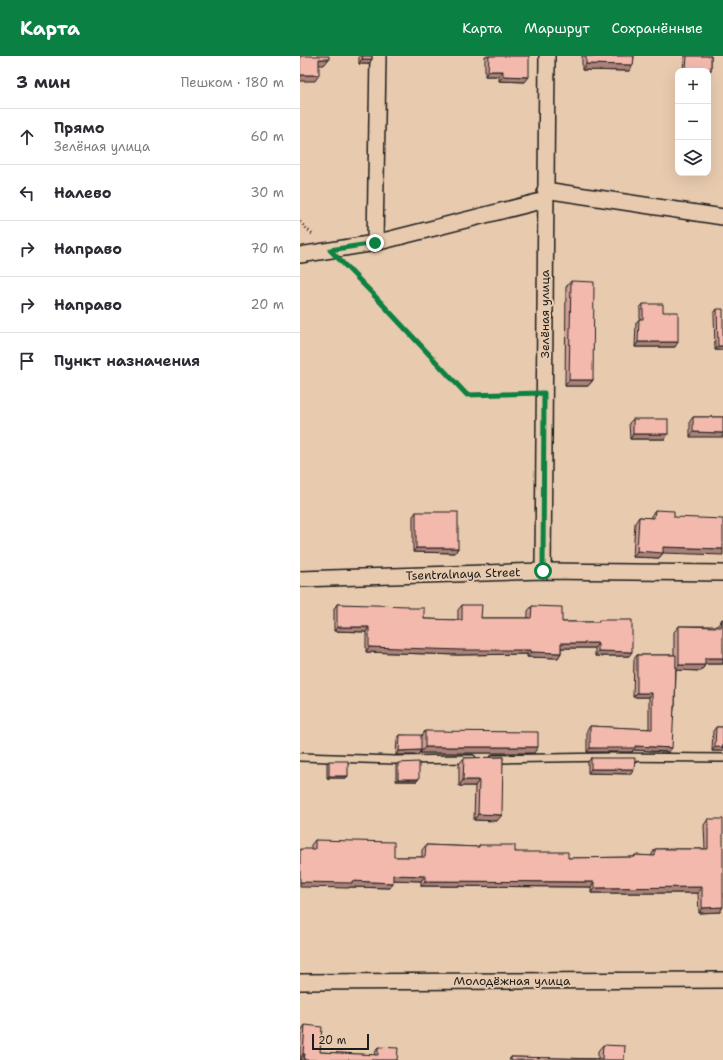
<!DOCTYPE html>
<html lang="ru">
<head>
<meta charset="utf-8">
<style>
  body { margin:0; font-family:"Shantell Sans",sans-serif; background:#f2f2f3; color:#2b2b33 }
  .controls { position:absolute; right:12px; top:12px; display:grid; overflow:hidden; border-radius:8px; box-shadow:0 4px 16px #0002 }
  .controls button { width:36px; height:36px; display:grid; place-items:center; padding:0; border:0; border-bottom:1px solid #e1e1e2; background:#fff; color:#2b2b33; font:20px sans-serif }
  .scale { position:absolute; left:12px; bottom:10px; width:57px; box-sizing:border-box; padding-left:4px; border:2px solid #1c1c1c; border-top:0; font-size:11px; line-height:14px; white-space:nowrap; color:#1c1c1c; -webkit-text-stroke:3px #e8cbaf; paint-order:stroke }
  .stop { position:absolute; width:12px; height:12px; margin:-9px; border:3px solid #0b8043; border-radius:50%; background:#fff }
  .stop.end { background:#0b8043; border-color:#fff; box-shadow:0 1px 4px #0008 }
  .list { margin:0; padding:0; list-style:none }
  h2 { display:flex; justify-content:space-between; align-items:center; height:52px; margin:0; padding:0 16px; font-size:17px }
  h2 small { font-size:13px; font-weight:400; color:#7c7c81 }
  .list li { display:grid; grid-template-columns:26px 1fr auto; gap:12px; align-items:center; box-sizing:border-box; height:56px; padding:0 16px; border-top:1px solid #e1e1e2 }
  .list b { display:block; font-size:15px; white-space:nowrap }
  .list p { margin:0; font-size:13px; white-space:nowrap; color:#7c7c81 }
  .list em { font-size:13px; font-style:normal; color:#7c7c81 }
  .icon { flex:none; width:22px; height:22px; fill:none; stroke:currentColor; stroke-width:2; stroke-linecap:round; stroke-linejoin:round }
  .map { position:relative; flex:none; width:423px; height:1004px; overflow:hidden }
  header { display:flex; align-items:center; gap:24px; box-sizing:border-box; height:56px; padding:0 20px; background:#0b8043; color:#fff }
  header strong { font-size:19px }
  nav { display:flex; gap:22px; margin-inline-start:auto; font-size:14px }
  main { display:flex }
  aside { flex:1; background:#fff }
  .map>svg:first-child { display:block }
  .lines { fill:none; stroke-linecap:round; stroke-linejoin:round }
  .service-casing { stroke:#1c1c1c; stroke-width:10 }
  .minor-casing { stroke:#1c1c1c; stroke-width:18 }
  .path { stroke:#1c1c1c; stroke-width:2.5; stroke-dasharray:1 3; stroke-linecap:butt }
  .service { stroke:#e8cbaf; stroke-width:7 }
  .minor { stroke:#e8cbaf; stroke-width:15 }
  .wall { fill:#d19f95; stroke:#1c1c1c }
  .shaded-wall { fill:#aa8279; stroke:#1c1c1c }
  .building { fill:#f3b9ad; stroke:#1c1c1c }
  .route { stroke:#0b8043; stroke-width:5 }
  .labels { text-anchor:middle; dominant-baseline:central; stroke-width:4; stroke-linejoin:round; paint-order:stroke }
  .street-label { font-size:12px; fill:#1c1c1c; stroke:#e8cbaf }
</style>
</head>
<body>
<header>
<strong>Карта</strong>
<nav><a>Карта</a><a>Маршрут</a><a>Сохранённые</a></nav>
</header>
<main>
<aside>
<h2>3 мин<small>Пешком · 180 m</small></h2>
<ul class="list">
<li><svg class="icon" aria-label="ahead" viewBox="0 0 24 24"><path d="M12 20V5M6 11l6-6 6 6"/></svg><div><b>Прямо</b><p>Зелёная улица</p></div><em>60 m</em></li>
<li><svg class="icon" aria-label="left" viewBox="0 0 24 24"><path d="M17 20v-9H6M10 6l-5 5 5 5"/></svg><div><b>Налево</b></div><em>30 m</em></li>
<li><svg class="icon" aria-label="right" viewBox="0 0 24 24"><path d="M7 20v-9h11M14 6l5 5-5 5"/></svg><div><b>Направо</b></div><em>70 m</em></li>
<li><svg class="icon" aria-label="right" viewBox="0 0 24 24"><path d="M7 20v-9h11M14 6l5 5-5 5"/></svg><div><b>Направо</b></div><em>20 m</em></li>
<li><svg class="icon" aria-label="arrive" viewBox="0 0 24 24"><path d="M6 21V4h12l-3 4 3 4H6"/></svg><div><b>Пункт назначения</b></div></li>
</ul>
</aside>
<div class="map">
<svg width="423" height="1004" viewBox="0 0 423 1004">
  <rect width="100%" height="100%" fill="#e8cbaf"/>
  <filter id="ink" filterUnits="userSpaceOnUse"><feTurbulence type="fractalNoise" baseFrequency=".025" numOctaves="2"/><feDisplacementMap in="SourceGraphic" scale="8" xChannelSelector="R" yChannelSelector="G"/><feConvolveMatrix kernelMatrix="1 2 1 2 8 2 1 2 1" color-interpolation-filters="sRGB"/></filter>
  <g filter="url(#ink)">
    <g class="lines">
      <!-- service casing -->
      <g class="service-casing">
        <g id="service">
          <polyline points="0,701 95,704 172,703"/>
          <polyline points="194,703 310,701 423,702"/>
        </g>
      </g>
      <!-- minor casing -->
      <g class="minor-casing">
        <g id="minor">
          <polyline points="245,134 423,161"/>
          <polyline points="75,187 78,0"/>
          <polyline points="0,199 75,187 245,144"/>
          <polyline points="243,515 247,0"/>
          <polyline points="0,523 243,515 423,517"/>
          <polyline points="0,926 423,924"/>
        </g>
      </g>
      <!-- path -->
      <g class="path">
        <polyline points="0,166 14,180"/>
        <polyline points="44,208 167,339 228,337"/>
      </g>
      <!-- service -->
      <use href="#service" class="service"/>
      <!-- minor -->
      <use href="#minor" class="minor"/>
    </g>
    <!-- wall -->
    <g class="wall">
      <polygon points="59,0 72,0 72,3 69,8 59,8"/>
      <polygon points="185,0 229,0 225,26 199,25 199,20 185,20"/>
      <polygon points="282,0 334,0 333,9 329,15 282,14"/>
      <polygon points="384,0 411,0 411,14 408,18 408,15 383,15"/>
      <polygon points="271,225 293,324 288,330 265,330 266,231"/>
      <polygon points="343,248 363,256 375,291 335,291 336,267 339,263 340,263 340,252"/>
      <polygon points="417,253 423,294 415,294 414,257"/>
      <polygon points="393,361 423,361 390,381 390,365"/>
      <polygon points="333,363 368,378 365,383 330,383 329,367"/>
      <polygon points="355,454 374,461 363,497 359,502 333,501 335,467 339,461 351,462 351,460"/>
      <polygon points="116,456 158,492 155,497 113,496 113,460"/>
      <polygon points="37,548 109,552 124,563 158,564 158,554 162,549 181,562 228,562 228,555 232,550 262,566 297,566 299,564 329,600 295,600 295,592 261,592 261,597 258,602 227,601 227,598 158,599 66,596 66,576 34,575 34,553"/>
      <polygon points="422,563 423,608 405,608 405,609 401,615 376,614 375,650 374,652 369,696 333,694 332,696 287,696 287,674 290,670 349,673 349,641 333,641 334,603 337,599 374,599 374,576 379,570 417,570 418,569"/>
      <polygon points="416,671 423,671 423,695 412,695 413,675"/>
      <polygon points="125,675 234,697 120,697 120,695 118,699 96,699 97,683 100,679 121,680"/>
      <polygon points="203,701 197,765 174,764 175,730 159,730 159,708 164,702"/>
      <polygon points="291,702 331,718 288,717 288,706"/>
      <polygon points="29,705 46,722 27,722 27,707"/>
      <polygon points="98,707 117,725 96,725 96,709"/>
      <polygon points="408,763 420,856 399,857 398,837 291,837 291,831 121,830 121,825 93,824 90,832 50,831 48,832 11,793 11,789 15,784 94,801 122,801 122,794 126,789 178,791 179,789 215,796 268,802 334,801 335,799 352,800 352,798 355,793 405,793 404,769"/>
      <polygon points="5,969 20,996 75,999 75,997 78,991 97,1004 0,1004 0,989 1,975"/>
      <polygon points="303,989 324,1004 209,1004 211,1001 298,1003 298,995"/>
    </g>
    <!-- shaded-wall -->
    <g class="shaded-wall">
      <polygon points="19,3 29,3 24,9 15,9"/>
      <polygon points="62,3 72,3 69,8 59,8"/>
      <polygon points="286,8 333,9 329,15 282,14"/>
      <polygon points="386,13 411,14 408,18 408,15 385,15"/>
      <polygon points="188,15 203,15 199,20 185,20"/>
      <polygon points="0,19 19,19 15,25 0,25"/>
      <polygon points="203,20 229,21 225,26 199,25"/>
      <polygon points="338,286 378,286 375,291 335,291"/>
      <polygon points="418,290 423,290 423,294 415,294"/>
      <polygon points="269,324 293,324 288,330 265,330"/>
      <polygon points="393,376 423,377 423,381 390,381"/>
      <polygon points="333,378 368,378 365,383 330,383"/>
      <polygon points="363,491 423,493 423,499 363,497 359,502 333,501 337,495"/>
      <polygon points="116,492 158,492 155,497 113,496"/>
      <polygon points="37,571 69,571 66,576 34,575"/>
      <polygon points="261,587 298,587 295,592 258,592"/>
      <polygon points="69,591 231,594 227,598 158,599 66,596"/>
      <polygon points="298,595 332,596 329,600 295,600"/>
      <polygon points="231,596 261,597 258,602 227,601"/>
      <polygon points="405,602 423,602 423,608 401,608"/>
      <polygon points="379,609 405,609 401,615 375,614"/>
      <polygon points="337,637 352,637 349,641 333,641"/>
      <polygon points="335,690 372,692 369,696 333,694 332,696 287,696 290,692"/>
      <polygon points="125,691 238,691 234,697 120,697"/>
      <polygon points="415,691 423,691 423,695 412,695"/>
      <polygon points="121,694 118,699 96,699 99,695"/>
      <polygon points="291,713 334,713 331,718 288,717"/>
      <polygon points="29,720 48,720 46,722 27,722"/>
      <polygon points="98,723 119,723 117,725 96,725"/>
      <polygon points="163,724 179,724 175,730 159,730"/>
      <polygon points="178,758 202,759 197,765 174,764"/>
      <polygon points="93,819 125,820 121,825 90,824"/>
      <polygon points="52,825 93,827 90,832 50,831 48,832 0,831 0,826"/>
      <polygon points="125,825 294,826 291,831 121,830"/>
      <polygon points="402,831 398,837 291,837 294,832"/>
      <polygon points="423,851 420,856 399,857 402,852"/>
      <polygon points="3,998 5,998 1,1004 0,1004 0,1002"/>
    </g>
    <!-- building -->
    <g class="building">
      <polygon points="0,0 29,0 29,3 19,3 19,19 0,19"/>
      <polygon points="63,0 72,0 72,3 62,3"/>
      <polygon points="189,0 229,0 229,21 203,20 203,15 188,15"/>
      <polygon points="286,0 334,0 333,9 286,8"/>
      <polygon points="387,0 411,0 411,14 386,13"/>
      <polygon points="271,225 294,226 293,324 269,324"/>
      <polygon points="343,248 363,248 363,256 378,256 378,286 338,286 339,263 343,263"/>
      <polygon points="417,253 423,253 423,290 418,290"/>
      <polygon points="393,361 423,361 423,377 393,376"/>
      <rect x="333" y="363" width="35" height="15"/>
      <polygon points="355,454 374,455 374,461 423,463 423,493 363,491 363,497 337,495 339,461 354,462"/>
      <rect x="116" y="456" width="42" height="36"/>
      <polygon points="37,548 109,550 109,552 124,552 124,563 162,564 162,549 182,549 181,562 231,562 232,550 262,551 262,566 299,566 299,564 332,564 332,596 298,595 298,587 261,587 261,597 231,596 231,594 161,594 69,591 69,571 37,571"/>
      <polygon points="422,563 423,563 423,602 405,602 405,609 379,609 379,570 421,571"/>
      <polygon points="337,599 376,599 375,650 374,650 372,692 335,690 335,692 290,692 290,670 352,673 352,637 337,637"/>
      <polygon points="416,671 423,671 423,691 415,691"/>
      <polygon points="125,675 238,676 238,691 125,691"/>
      <polygon points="100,679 121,679 121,694 99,695"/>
      <polygon points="203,701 202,759 178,758 179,724 163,724 164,702"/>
      <polygon points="291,702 335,702 334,713 291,713"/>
      <rect x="29" y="705" width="19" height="15"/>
      <polygon points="119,706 119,723 98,723 98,707"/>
      <polygon points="408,763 423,763 423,851 402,852 402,831 294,832 294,826 125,825 125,820 93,819 93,827 52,825 52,827 0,826 0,793 15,793 15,784 94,786 94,801 125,801 126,789 179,791 179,789 215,789 215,796 268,796 268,802 335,801 335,799 355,800 355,793 408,793"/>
      <polygon points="5,969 22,971 20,996 78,999 78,991 98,992 97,1004 4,1004 5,998 3,998"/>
      <polygon points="303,989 325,990 324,1004 211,1004 211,1001 302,1003"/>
    </g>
  </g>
  <g class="lines" filter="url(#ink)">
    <!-- route -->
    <polyline class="route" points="75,187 30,194 72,237 167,339 244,337 243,515"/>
  </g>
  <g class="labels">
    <!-- street labels -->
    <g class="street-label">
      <text transform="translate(245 258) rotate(-90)">Зелёная улица</text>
      <text transform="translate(163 518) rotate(-2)">Tsentralnaya Street</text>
      <text x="212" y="925">Молодёжная улица</text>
    </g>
  </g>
</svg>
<div class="controls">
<button>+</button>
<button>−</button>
<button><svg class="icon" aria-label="layers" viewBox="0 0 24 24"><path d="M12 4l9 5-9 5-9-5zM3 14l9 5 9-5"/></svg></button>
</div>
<div class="scale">20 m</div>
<div class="stop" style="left:243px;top:515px"></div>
<div class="stop end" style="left:75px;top:187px"></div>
</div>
</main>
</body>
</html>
